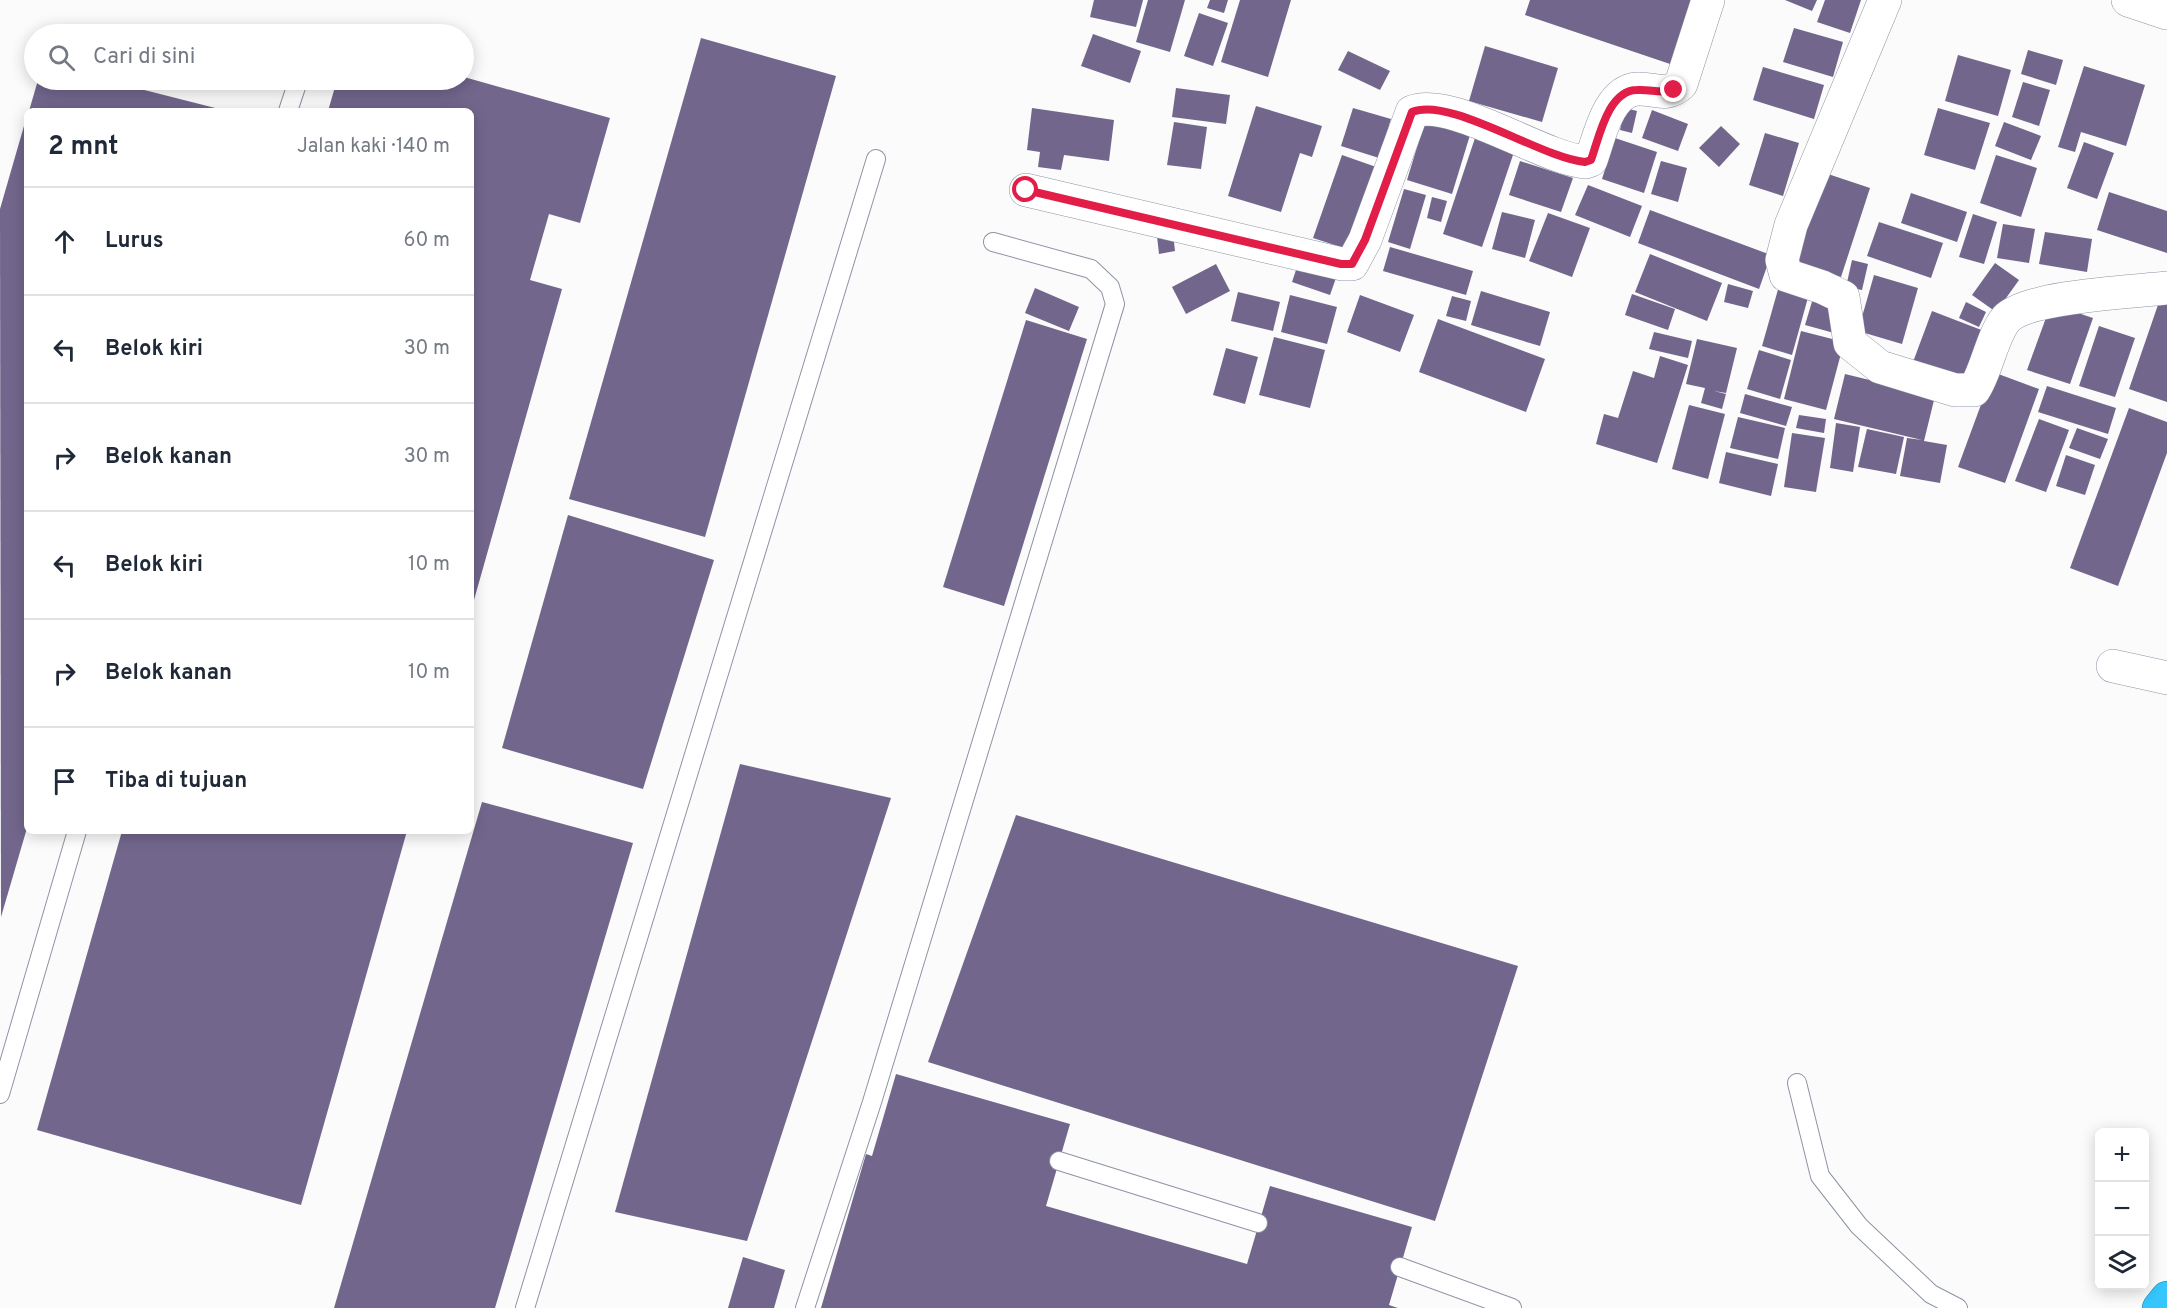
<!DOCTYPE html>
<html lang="id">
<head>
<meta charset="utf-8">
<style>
  body { margin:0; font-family:Overpass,sans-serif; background:#f2f2f3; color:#1f2937 }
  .controls { position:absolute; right:18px; bottom:18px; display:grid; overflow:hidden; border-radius:9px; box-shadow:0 3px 15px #0003 }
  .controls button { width:54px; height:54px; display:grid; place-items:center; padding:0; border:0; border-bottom:2px solid #e0e1e3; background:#fff; color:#1f2937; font:30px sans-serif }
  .stop { position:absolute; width:18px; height:18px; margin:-14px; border:4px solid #e11d48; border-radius:50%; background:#fff }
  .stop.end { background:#e11d48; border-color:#fff; box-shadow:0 2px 6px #0008 }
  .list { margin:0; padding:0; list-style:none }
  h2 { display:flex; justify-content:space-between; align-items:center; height:78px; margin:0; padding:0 24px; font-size:26px }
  h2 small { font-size:20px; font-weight:400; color:#747a83 }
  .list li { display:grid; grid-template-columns:39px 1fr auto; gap:18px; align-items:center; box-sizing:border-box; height:108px; padding:0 24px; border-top:2px solid #e0e1e3 }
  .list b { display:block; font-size:22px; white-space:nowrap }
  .list em { font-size:20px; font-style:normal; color:#747a83 }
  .icon { flex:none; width:33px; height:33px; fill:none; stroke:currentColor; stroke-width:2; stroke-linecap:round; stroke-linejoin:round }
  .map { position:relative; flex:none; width:2167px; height:1308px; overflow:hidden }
  .search { position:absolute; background:#fff; box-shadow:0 3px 15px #0003; left:24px; top:24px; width:450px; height:66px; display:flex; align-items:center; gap:15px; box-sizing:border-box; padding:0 21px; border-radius:33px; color:#747a83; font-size:22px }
  .panel { position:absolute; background:#fff; box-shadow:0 3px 15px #0003; left:24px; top:108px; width:450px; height:726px; border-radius:9px }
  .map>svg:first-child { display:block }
  .building { fill:#72668c }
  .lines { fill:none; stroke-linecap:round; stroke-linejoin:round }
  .service-casing { stroke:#8c94a5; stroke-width:20 }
  .minor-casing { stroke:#8c94a5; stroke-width:34 }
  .trunk-casing { stroke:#0c84b2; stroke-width:34 }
  .service { stroke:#fff; stroke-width:18 }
  .minor { stroke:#fff; stroke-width:33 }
  .trunk { stroke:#34c6fc; stroke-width:33 }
  .route { stroke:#e11d48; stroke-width:8 }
</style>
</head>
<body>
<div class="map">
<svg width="2167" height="1308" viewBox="0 0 2167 1308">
  <rect width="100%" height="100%" fill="#fbfbfb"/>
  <!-- building -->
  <g class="building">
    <polygon points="1094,0 1143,0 1136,27 1090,17"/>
    <polygon points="1148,0 1185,0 1170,52 1136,42"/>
    <polygon points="1210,0 1228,0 1224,13 1207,8"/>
    <polygon points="1240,0 1291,0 1268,77 1221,62"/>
    <polygon points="1530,0 1693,0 1673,65 1525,15"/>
    <polygon points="1785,0 1817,0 1812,11"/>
    <polygon points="1825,0 1861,0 1850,33 1817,22"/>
    <polygon points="1199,13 1228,23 1213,66 1184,56"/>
    <polygon points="1794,28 1843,42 1833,77 1783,62"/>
    <polygon points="1093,34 1141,51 1130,83 1081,66"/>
    <polygon points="701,38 836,76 705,537 569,499"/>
    <polygon points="1485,46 1558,68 1542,122 1469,101"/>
    <polygon points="2028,50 2063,60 2056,85 2021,74"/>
    <polygon points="1348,51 1390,71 1380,90 1338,70"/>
    <polygon points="1958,55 2011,70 1998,116 1945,101"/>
    <polygon points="2084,66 2145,85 2126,146 2081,132 2075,152 2058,147"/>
    <polygon points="1763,67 1824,85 1814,119 1753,100"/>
    <polygon points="464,77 610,118 580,223 549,214 530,280 562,289 472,607 471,111 328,111 337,80"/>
    <polygon points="38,80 105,80 227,111 29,111"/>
    <polygon points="2023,82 2050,90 2039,126 2012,117"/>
    <polygon points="1176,88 1230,95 1226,124 1172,117"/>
    <polygon points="1256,106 1322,126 1312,157 1300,153 1281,212 1228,196"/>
    <polygon points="1032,108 1114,120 1109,161 1064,155 1061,170 1038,167 1040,152 1027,150"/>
    <polygon points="1353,108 1391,119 1379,158 1341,146"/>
    <polygon points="1625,108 1637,111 1632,133 1620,130"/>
    <polygon points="1938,108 1990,123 1975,170 1924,155"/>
    <polygon points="1652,110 1688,124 1678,151 1642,138"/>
    <polygon points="26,119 27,828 1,917 0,209"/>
    <polygon points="1425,121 1470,135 1452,194 1407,180"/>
    <polygon points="1174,122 1207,127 1201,169 1167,165"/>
    <polygon points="2004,122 2041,136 2031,160 1995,146"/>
    <polygon points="1721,126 1740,144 1719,167 1699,148"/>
    <polygon points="1765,133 1799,143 1783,196 1749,185"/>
    <polygon points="1475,138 1514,152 1482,247 1443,234"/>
    <polygon points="1615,138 1657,152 1644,193 1602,179"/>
    <polygon points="2084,142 2114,153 2097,199 2067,188"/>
    <polygon points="1342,155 1379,168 1350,250 1313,238"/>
    <polygon points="1996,155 2037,168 2021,217 1980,203"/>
    <polygon points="1520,161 1573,178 1561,212 1509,195"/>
    <polygon points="1661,161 1687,168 1678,202 1651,194"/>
    <polygon points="1825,173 1870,188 1841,277 1795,263"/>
    <polygon points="1588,185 1642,206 1630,237 1575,215"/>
    <polygon points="1404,189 1426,195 1410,249 1388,242"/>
    <polygon points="2109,192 2167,211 2167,253 2097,230"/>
    <polygon points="1911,193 1967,212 1957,242 1901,223"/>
    <polygon points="1432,197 1447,201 1441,222 1427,218"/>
    <polygon points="1650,210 1771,255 1759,289 1638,243"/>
    <polygon points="1502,212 1535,220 1525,258 1492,249"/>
    <polygon points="1548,213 1590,228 1572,277 1529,261"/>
    <polygon points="1973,214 1997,222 1984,264 1959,257"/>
    <polygon points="1879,222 1943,243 1931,278 1867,256"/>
    <polygon points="2003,224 2035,229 2029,263 1997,258"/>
    <polygon points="2045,232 2092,239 2087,272 2039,264"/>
    <polygon points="1173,233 1175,251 1159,254 1157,236"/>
    <polygon points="1390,247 1473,271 1466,295 1383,271"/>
    <polygon points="1650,254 1722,283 1707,321 1635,292"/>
    <polygon points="1852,260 1868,264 1862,290 1846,287"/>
    <polygon points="1995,263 2019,280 1996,312 1972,295"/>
    <polygon points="1216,264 1230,291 1186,314 1172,287"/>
    <polygon points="1298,264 1336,278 1330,295 1292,282"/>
    <polygon points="1874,275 1918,288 1902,344 1858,331"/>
    <polygon points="1728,284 1753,291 1748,308 1724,302"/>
    <polygon points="1779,286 1809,294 1792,355 1762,346"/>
    <polygon points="1035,288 1079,307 1069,331 1025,313"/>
    <polygon points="1481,291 1550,312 1540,346 1471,325"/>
    <polygon points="1238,292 1280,302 1273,331 1231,321"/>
    <polygon points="1632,294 1675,309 1668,330 1625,315"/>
    <polygon points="1290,295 1337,307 1327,344 1281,332"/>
    <polygon points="1360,295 1414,315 1400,352 1347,332"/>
    <polygon points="1814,295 1843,303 1834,333 1805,325"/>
    <polygon points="1452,296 1471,301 1466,321 1446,316"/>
    <polygon points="2160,299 2167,301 2167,402 2129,389"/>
    <polygon points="1966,302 1986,312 1979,327 1959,318"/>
    <polygon points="2051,304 2093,318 2070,384 2027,370"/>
    <polygon points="1932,311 1984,331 1964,382 1913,362"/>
    <polygon points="1438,319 1545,359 1526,412 1419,372"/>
    <polygon points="1026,320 1087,339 1004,606 943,587"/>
    <polygon points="2099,326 2135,338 2115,397 2079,386"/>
    <polygon points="1801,331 1844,342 1826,410 1784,399"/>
    <polygon points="1654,332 1692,341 1688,358 1649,349"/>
    <polygon points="1274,337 1325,350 1310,408 1259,395"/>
    <polygon points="1697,339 1737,348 1726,393 1714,391 1726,394 1722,409 1701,403 1705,388 1686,384"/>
    <polygon points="1226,348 1258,357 1245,404 1213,395"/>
    <polygon points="1759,350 1791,360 1780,399 1747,389"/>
    <polygon points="1660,356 1688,365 1657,463 1596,444 1604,414 1618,418 1633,371 1654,378"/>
    <polygon points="1993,372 2039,389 2005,483 1958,467"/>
    <polygon points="1845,374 1935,396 1924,441 1947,445 1940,483 1900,476 1907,438 1922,440 1834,419"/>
    <polygon points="2047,386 2116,408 2108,434 2038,412"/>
    <polygon points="1745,394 1792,407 1786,426 1740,413"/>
    <polygon points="1689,405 1725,414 1708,479 1672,469"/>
    <polygon points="2129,408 2167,422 2167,453 2118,586 2070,568"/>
    <polygon points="1799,415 1826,419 1824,433 1796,428"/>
    <polygon points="1738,417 1785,428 1778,459 1730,448"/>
    <polygon points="2039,419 2069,430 2046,492 2015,481"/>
    <polygon points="1836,423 1860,427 1853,472 1830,468"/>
    <polygon points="2077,428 2108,439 2100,459 2069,448"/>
    <polygon points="1867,429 1904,437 1896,474 1858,467"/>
    <polygon points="1792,433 1825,438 1816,492 1784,487"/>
    <polygon points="1726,452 1778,464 1771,496 1719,483"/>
    <polygon points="2066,455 2095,465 2085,495 2056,486"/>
    <polygon points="568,515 714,560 643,789 502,748"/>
    <polygon points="740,764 891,798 747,1241 615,1212"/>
    <polygon points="482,802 633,843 495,1308 334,1308"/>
    <polygon points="1016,815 1518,966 1435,1221 928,1062"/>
    <polygon points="122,831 407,831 301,1205 37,1130"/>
    <polygon points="896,1074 1070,1124 1046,1206 1247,1264 1270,1186 1412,1227 1389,1305 1398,1308 821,1308 866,1154 872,1156"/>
    <polygon points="743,1257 785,1270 774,1308 728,1308"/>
  </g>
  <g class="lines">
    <!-- service casing -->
    <g class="service-casing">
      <g id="service">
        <polyline points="288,111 296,87"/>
        <polyline points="1797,1083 1820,1176 1859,1226 1931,1294 1958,1308"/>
        <polyline points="0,1094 77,831"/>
        <polyline points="1059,1161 1258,1223"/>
        <polyline points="1400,1267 1512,1308"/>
        <polyline points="525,1308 876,159"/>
        <polyline points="805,1308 872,1102 1115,304 1110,287 1091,269 993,242"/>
      </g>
    </g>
    <!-- minor casing -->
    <g class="minor-casing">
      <g id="minor">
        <path d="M1885 0 1791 225 1782 260 1786 275 1822 287 1843 297 1850 343 1880 367 1955 390H1974C1987 370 1992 336 2006 319 2027 296 2133 292 2167 288"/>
        <polyline points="2128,0 2167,13"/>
        <path d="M1026 190 1342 264H1352L1365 240 1412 112C1451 96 1541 158 1585 162L1591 160C1599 138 1608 91 1637 89 1655 88 1665 98 1681 84L1708 0"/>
        <polyline points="2113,666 2167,678"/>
      </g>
    </g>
    <!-- trunk casing -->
    <g class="trunk-casing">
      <polyline id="trunk" points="2159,1308 2167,1298"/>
    </g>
    <!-- service -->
    <use href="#service" class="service"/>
    <!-- minor -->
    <use href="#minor" class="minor"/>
    <!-- trunk -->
    <use href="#trunk" class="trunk"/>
  </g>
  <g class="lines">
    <!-- route -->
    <path class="route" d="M1026 190 1341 264H1352L1365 240 1412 112C1450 96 1541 158 1585 162L1591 160C1599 138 1608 90 1637 90 1651 89 1660 94 1674 90"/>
  </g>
</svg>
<div class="controls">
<button>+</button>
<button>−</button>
<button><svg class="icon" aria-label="layers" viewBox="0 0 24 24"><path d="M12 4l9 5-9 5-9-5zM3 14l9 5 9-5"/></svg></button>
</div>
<div class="stop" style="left:1026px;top:190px"></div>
<div class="stop end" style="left:1674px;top:90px"></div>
<div class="search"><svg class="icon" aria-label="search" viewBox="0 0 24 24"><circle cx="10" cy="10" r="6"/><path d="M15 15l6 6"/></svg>Cari di sini</div>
<section class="panel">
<h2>2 mnt<small>Jalan kaki · 140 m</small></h2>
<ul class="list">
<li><svg class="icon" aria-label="ahead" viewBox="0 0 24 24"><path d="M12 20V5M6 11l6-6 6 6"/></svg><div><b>Lurus</b></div><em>60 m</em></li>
<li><svg class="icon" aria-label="left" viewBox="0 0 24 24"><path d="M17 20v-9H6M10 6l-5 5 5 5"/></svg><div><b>Belok kiri</b></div><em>30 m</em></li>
<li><svg class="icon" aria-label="right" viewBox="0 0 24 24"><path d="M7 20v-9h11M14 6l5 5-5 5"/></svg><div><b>Belok kanan</b></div><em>30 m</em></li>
<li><svg class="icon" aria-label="left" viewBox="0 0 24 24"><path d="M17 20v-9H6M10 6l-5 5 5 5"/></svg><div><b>Belok kiri</b></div><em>10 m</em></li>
<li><svg class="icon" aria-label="right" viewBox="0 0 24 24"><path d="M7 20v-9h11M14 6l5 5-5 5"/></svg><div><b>Belok kanan</b></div><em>10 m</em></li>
<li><svg class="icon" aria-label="arrive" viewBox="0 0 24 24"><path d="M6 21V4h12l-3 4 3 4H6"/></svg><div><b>Tiba di tujuan</b></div></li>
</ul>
</section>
</div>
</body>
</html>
